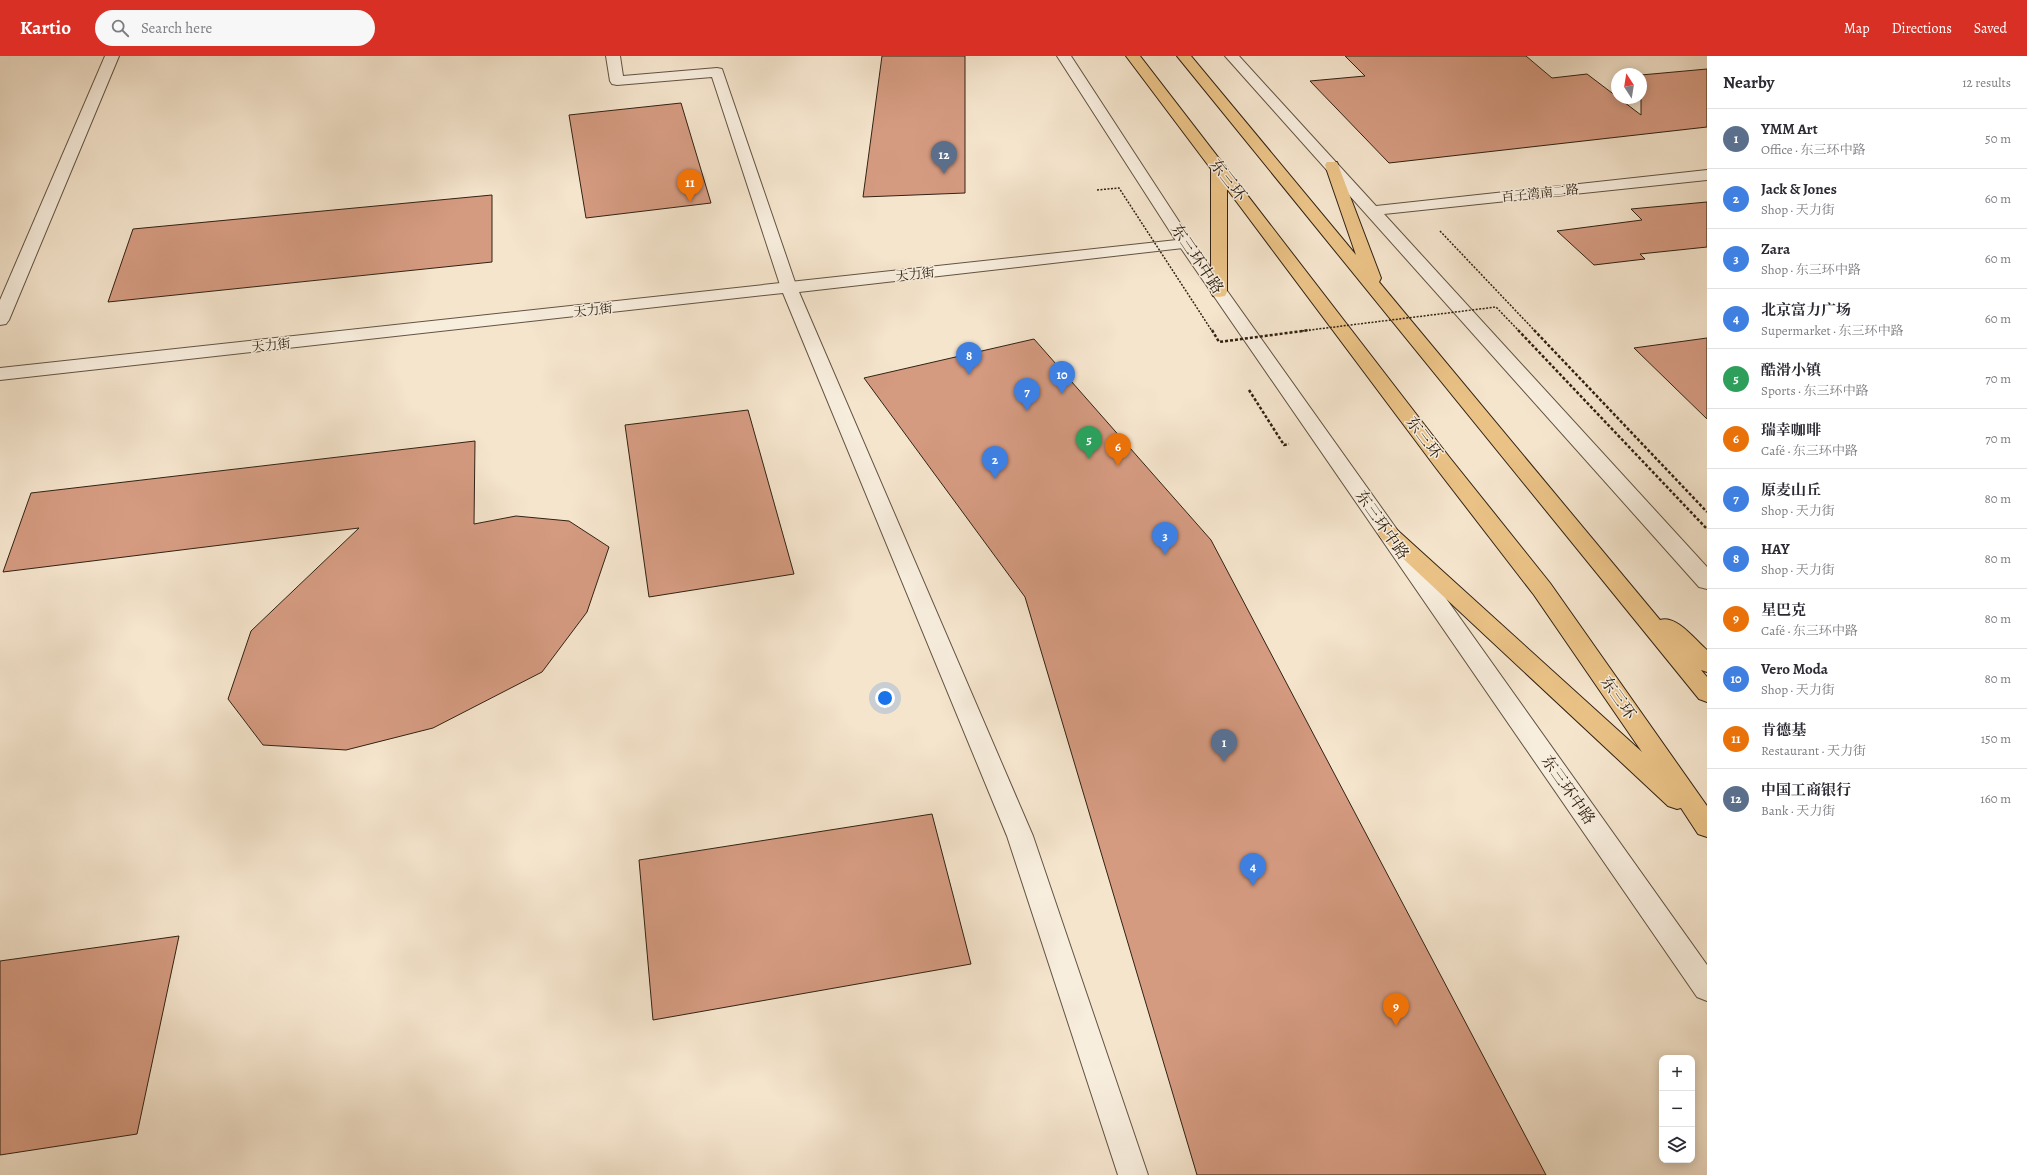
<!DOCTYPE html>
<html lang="en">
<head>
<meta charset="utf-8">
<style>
  body { margin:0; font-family:Alegreya,"Noto Serif SC",serif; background:#f7f7f7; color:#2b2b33 }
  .controls { position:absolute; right:12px; bottom:12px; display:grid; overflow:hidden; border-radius:8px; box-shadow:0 2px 10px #0003 }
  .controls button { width:36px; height:36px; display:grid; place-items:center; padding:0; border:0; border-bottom:1px solid #e1e1e2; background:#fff; color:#2b2b33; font:20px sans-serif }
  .compass { position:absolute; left:1611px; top:12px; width:36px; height:36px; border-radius:50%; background:#fff; box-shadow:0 2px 10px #0003; rotate:348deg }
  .you { position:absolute; left:885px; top:642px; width:14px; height:14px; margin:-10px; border:3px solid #fff; border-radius:50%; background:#1a73e8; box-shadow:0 0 0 6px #1a73e833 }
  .badge { display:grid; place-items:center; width:26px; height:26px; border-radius:50%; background:#d93025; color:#fff; font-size:13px; font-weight:700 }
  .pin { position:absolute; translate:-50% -33px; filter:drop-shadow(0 1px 2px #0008) }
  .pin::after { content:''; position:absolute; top:21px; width:14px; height:12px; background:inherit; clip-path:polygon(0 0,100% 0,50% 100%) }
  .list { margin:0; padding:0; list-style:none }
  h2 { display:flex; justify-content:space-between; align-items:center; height:52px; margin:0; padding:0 16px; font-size:17px }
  h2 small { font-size:13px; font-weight:400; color:#7c7c81 }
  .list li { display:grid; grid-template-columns:26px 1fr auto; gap:12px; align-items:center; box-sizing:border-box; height:60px; padding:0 16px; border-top:1px solid #e1e1e2 }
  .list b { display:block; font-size:15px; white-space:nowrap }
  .list p { margin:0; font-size:13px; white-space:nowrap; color:#7c7c81 }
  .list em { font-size:13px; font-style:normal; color:#7c7c81 }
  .icon { flex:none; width:22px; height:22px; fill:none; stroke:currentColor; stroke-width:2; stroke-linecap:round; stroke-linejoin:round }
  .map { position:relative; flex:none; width:1707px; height:1119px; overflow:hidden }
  header { display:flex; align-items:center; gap:24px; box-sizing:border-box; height:56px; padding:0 20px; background:#d93025; color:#fff }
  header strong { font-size:19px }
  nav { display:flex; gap:22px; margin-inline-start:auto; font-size:14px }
  .search { width:280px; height:36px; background:#f7f7f7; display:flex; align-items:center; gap:10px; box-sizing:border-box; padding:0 14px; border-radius:22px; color:#7c7c81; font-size:15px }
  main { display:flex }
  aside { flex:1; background:#fff }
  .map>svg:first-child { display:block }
  .building { fill:#d59b81; stroke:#312213 }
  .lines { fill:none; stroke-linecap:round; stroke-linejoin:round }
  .service-casing { stroke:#625342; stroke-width:2 }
  .minor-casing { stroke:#625342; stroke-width:2 }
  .tertiary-casing { stroke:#625342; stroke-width:2 }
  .trunk-casing { stroke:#312213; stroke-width:2 }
  .path-far1 { stroke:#312213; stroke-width:1.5; stroke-dasharray:2 1.5; stroke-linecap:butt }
  .path { stroke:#312213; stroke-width:2.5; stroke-dasharray:3 2; stroke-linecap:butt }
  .service { fill:#f8eede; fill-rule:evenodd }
  .minor { fill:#f8eede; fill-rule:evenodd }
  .tertiary { fill:#f8eede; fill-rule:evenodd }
  .trunk { fill:#eac286; fill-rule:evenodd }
  .path-bridge-far1 { stroke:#312213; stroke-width:1.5; stroke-dasharray:2 1.5; stroke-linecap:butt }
  .path-bridge { stroke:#312213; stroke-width:2.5; stroke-dasharray:3 2; stroke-linecap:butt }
  .labels { text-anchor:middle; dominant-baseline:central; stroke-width:3; stroke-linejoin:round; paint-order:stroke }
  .far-street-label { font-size:13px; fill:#312213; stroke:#f8eede }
  .street-label { font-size:16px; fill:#312213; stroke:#f8eede }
</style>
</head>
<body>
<header>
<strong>Kartio</strong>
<div class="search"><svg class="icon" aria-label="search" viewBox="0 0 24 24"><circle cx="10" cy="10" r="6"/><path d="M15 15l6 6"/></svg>Search here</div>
<nav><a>Map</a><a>Directions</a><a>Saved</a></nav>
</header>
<main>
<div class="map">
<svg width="1707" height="1119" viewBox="0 0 1707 1119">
  <rect width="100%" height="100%" fill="#f5e5cd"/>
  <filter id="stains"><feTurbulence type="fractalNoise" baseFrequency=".005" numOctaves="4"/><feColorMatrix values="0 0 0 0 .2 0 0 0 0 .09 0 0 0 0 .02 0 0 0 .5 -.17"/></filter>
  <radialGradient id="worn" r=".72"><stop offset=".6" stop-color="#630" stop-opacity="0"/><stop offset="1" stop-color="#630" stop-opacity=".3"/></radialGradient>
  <!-- building -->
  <g class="building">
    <polygon points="882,0 965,0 965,137 863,141"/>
    <polygon points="1345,0 1526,0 1552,22 1587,18 1641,59 1641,19 1707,13 1707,71 1389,107 1310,25 1365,20"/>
    <polygon points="681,47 711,147 586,162 569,59"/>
    <polygon points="492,139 492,206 108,246 133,173"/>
    <polygon points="1707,146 1707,191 1640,198 1645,203 1594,209 1557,175 1642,164 1631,153"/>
    <polygon points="1707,282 1707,363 1634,292"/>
    <polygon points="1034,283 1211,484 1546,1119 1197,1119 1025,541 864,322"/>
    <polygon points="748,354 794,518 649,541 625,369"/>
    <polygon points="475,385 474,468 516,460 569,465 609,491 587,556 542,616 433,672 346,694 263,689 228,643 251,575 359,472 3,516 31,437"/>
    <polygon points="932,758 971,908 653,964 639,804"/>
    <polygon points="179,880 137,1078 0,1099 0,905"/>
  </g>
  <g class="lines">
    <!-- service casing -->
    <g class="service-casing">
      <polygon id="service" points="606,0 620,0 623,20 717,12 722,13 797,232 795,236 789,237 783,236 781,232 712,21 617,29 612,28 610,25"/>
    </g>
    <!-- minor casing -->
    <g class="minor-casing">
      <g id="minor">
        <polygon points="105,0 119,0 9,264 6,268 0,269 0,244"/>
        <polygon points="1186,183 1192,185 1194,188 1192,191 799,236 1033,780 1148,1119 1118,1119 1007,780 783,237 0,324 0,312"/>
      </g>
    </g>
    <!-- tertiary casing -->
    <g class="tertiary-casing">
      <g id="tertiary">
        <polygon points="1057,0 1071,0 1193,187 1707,909 1707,945 1697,941 1178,188"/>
        <polygon points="1225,0 1239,0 1376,150 1707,114 1707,124 1384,158 1707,511 1707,533 1699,531"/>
      </g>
    </g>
    <!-- trunk casing -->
    <g class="trunk-casing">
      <g id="trunk">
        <polygon points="1126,0 1140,0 1450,402 1550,527 1707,750 1707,781 1698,778 1681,752 1677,753 1668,750 1381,482 1378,477 1381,472 1388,470 1395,472 1642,696 1534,539 1436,412 1227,133 1227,236 1225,240 1219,241 1213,240 1211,236 1211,113"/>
        <path d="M1177 0H1191L1356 199 1325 109 1327 106H1337L1381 222 1379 226 1660 564C1677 559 1695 584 1707 594V616L1701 614 1707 621V646L1699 643Z"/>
      </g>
    </g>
    <!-- path-far1 -->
    <polyline class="path-far1" points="1440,175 1535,275"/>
    <!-- path -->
    <g class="path">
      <polyline points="1534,274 1707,456"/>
      <polyline points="1249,334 1284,389 1289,388"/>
    </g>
    <!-- service -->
    <use href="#service" class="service"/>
    <!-- minor -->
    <use href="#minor" class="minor"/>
    <!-- tertiary -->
    <use href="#tertiary" class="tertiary"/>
    <!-- trunk -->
    <use href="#trunk" class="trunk"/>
    <!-- path-bridge-far1 -->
    <g class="path-bridge-far1">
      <polyline points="1097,134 1119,132 1212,275"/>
      <polyline points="1302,275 1496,251 1519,275"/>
    </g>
    <!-- path-bridge -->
    <g class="path-bridge">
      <polyline points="1212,274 1219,286 1310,274"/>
      <polyline points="1518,274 1707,473"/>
    </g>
  </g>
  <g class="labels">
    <!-- far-street labels -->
    <g class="far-street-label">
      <text transform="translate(1540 137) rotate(-6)">百子湾南二路</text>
      <text transform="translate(915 218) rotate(-6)">天力街</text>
      <text transform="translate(593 254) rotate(-6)">天力街</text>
      <text transform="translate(271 289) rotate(-6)">天力街</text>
    </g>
    <!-- street labels -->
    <g class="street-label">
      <text transform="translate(1228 124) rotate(52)">东三环</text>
      <text transform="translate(1197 203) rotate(56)">东三环中路</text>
      <text transform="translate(1424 382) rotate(53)">东三环</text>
      <text transform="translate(1382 469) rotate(55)">东三环中路</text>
      <text transform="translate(1618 642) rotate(55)">东三环</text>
      <text transform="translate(1568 734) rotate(55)">东三环中路</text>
    </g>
  </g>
  <rect width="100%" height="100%" filter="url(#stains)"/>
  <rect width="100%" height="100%" fill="url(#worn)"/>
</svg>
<div class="controls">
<button>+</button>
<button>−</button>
<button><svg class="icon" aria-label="layers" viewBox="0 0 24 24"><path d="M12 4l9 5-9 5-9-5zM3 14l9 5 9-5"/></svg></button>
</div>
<svg class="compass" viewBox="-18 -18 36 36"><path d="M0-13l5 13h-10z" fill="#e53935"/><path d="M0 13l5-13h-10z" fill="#7c7c81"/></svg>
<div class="you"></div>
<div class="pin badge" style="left:1224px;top:706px;background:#5c6f8a">1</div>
<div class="pin badge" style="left:995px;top:423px;background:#3f7fe0">2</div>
<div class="pin badge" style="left:1165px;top:499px;background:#3f7fe0">3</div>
<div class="pin badge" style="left:1253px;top:830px;background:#3f7fe0">4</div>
<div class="pin badge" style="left:1089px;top:403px;background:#2e9e5b">5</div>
<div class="pin badge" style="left:1118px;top:410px;background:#e8710a">6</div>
<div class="pin badge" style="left:1027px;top:355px;background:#3f7fe0">7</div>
<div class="pin badge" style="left:969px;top:319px;background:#3f7fe0">8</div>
<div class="pin badge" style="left:1396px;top:970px;background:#e8710a">9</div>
<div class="pin badge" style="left:1062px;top:338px;background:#3f7fe0">10</div>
<div class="pin badge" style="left:690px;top:146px;background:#e8710a">11</div>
<div class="pin badge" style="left:944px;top:118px;background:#5c6f8a">12</div>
</div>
<aside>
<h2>Nearby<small>12 results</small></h2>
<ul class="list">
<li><span class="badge" style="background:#5c6f8a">1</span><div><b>YMM Art</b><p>Office · 东三环中路</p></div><em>50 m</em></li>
<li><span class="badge" style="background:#3f7fe0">2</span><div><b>Jack &amp; Jones</b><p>Shop · 天力街</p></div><em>60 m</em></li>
<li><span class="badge" style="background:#3f7fe0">3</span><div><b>Zara</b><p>Shop · 东三环中路</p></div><em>60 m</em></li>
<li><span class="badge" style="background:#3f7fe0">4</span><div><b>北京富力广场</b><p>Supermarket · 东三环中路</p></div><em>60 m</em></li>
<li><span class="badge" style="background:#2e9e5b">5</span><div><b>酷滑小镇</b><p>Sports · 东三环中路</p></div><em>70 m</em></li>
<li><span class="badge" style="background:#e8710a">6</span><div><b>瑞幸咖啡</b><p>Café · 东三环中路</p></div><em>70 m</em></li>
<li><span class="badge" style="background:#3f7fe0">7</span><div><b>原麦山丘</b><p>Shop · 天力街</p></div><em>80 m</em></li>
<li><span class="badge" style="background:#3f7fe0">8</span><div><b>HAY</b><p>Shop · 天力街</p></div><em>80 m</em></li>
<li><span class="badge" style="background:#e8710a">9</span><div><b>星巴克</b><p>Café · 东三环中路</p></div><em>80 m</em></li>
<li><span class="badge" style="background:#3f7fe0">10</span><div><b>Vero Moda</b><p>Shop · 天力街</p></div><em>80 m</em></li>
<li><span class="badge" style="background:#e8710a">11</span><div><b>肯德基</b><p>Restaurant · 天力街</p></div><em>150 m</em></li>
<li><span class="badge" style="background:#5c6f8a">12</span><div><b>中国工商银行</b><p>Bank · 天力街</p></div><em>160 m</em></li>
</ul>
</aside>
</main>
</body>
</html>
